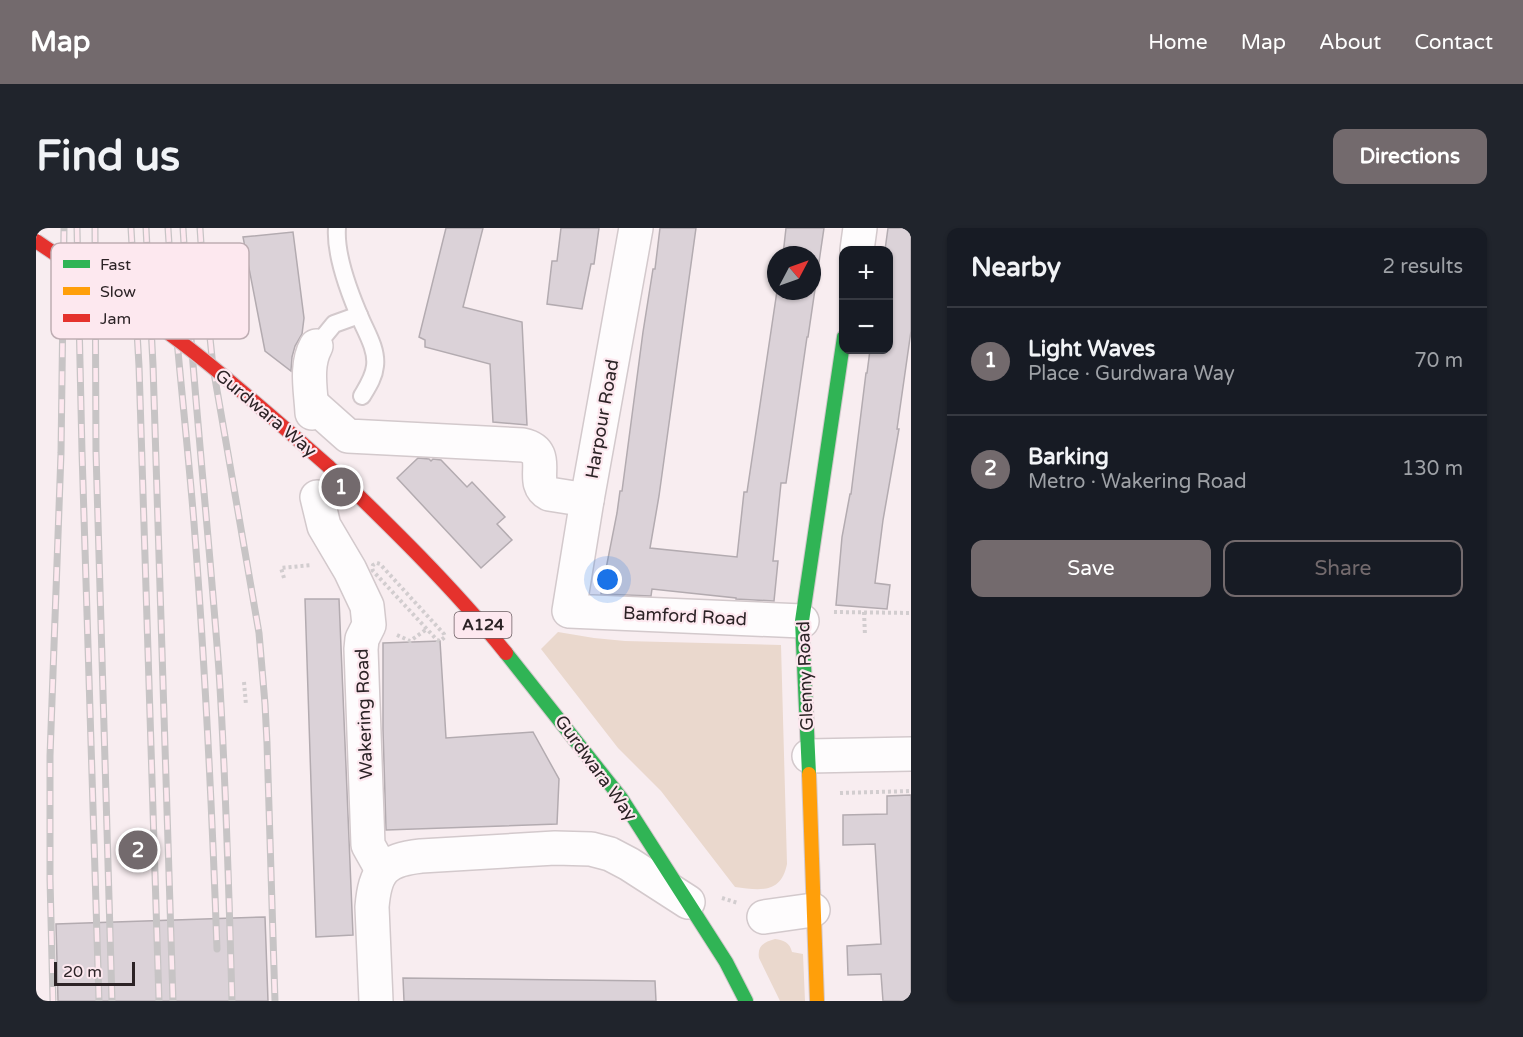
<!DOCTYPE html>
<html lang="en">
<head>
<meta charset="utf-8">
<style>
  body { margin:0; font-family:"Varela Round",sans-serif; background:#20242c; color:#f1f3f6 }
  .controls { position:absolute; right:18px; top:18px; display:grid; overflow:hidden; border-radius:12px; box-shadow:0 2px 4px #0004 }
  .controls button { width:54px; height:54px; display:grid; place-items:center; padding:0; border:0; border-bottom:2px solid #363941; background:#171b24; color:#f1f3f6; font:30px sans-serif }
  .compass { position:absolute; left:731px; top:18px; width:54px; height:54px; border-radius:50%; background:#171b24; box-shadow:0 2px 4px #0004; rotate:49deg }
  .scale { position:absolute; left:18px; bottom:15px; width:81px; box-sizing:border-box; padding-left:6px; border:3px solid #2c2326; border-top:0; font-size:16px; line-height:21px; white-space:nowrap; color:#2c2326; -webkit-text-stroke:4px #fde8ef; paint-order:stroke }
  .you { position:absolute; left:572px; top:352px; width:21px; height:21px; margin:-15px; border:4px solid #fff; border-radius:50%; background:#1a73e8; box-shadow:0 0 0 9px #1a73e833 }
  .badge { display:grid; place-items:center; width:39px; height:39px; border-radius:50%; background:#736a6d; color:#fff; font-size:20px; font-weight:700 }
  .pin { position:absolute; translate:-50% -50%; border:3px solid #fff; box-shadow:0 2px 6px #0006 }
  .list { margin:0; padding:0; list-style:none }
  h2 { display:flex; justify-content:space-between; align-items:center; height:78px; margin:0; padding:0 24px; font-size:26px }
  h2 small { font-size:20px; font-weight:400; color:#9ea1a6 }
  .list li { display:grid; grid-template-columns:39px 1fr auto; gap:18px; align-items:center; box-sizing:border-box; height:108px; padding:0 24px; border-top:2px solid #363941 }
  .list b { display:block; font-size:22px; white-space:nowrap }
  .list p { margin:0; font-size:20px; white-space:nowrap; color:#9ea1a6 }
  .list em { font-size:20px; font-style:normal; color:#9ea1a6 }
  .actions { display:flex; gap:12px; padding:18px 24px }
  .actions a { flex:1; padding:14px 0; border:2px solid #736a6d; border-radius:12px; text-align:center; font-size:21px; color:#736a6d }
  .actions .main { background:#736a6d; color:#fff }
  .map { position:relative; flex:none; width:875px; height:773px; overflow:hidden; border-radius:12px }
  header { display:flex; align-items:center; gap:36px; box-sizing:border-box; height:84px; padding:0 30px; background:#736a6d; color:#fff }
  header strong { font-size:28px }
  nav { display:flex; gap:33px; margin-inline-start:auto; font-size:21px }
  .intro { display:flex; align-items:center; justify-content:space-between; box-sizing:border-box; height:144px; padding:0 36px }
  h1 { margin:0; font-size:42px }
  .button { padding:15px 27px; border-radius:12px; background:#736a6d; color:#fff; font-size:21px; font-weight:700 }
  main { display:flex; gap:36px; padding:0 36px }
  aside { flex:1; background:#171b24; border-radius:12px; box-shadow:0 2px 4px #0004 }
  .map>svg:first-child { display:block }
  .green { fill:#ead8cd }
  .building { fill:#dbd2d8; stroke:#b3abb0; stroke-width:1.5 }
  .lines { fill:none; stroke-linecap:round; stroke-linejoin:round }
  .lane-casing { stroke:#d3c9cc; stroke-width:20 }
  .street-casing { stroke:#d3c9cc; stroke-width:36 }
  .fast-casing { stroke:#d3c9cc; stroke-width:16 }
  .slow-casing { stroke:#d3c9cc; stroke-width:16 }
  .jam-casing { stroke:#d3c9cc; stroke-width:16 }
  .path { stroke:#d2cdcf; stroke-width:4; stroke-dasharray:3 3; stroke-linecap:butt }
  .lane { stroke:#fefcfd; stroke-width:16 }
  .street { stroke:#fefcfd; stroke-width:33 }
  .fast { stroke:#30b455; stroke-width:14 }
  .slow { stroke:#ff9f0a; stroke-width:14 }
  .jam { stroke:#e5322d; stroke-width:14 }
  .rail-casing { stroke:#c7c4c5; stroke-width:7 }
  .rail { stroke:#fde8ef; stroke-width:4.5; stroke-dasharray:14; stroke-linecap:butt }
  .jam-bridge-casing { stroke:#d3c9cc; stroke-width:16; stroke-linecap:butt }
  .jam-bridge { stroke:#e5322d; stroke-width:14 }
  .labels { text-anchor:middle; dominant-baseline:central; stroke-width:4.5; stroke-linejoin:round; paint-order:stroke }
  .shield { fill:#fde8ef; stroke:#6b5e62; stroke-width:1.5 }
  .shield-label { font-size:16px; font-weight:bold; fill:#2c2326 }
  .street-label { font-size:18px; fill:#2c2326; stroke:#fde8ef }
  .key { fill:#fde8ef; stroke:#beadb3; stroke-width:1.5 }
  .key-label { font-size:16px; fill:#2c2326 }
</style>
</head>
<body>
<header>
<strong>Map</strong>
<nav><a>Home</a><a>Map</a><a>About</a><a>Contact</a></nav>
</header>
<div class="intro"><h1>Find us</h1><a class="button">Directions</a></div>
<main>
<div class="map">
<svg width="875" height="773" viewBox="0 0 875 773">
  <rect width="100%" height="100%" fill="#f8edf0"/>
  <!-- green -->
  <g class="green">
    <path d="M522 404 558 410 589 413 745 417 751 636C745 667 722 662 699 659L625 563 582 520 505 421Z"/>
    <path d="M739 711C748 712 754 715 756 724L767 726 769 773H744L723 730C721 718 728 714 739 711Z"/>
  </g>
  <!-- building -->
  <g class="building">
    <polygon points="410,0 447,0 427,79 486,94 491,197 457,194 454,136 389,119 389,112 383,109"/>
    <polygon points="525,0 563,0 558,36 555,36 546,81 511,76 516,33 521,33"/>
    <polygon points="624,0 660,0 623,268 614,320 701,329 708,264 711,264 741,63 776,63 776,27 747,27 750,0 788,0 772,109 771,109 750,255 745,255 737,333 742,333 738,373 700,371 700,370 616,361 615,368 565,366 581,285 584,263 586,263 607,104 617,41 619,41"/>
    <polygon points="852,0 875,0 875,103 861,201 863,201 847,292 839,355 854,357 851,381 800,377 806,309 814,266 815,266 830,145 831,145 834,122 852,122 852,22 849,22"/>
    <polygon points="257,4 268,90 266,106 259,118 256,129 255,143 229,123 207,9"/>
    <polygon points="382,230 393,231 395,233 397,231 405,232 431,259 436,254 469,289 461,296 476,312 445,340 361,250"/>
    <polygon points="269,371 303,371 317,707 280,709"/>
    <polygon points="404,413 410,510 497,504 523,551 521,596 350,602 347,501 347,415"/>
    <polygon points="875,567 875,773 847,773 845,746 812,747 811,718 845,716 839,616 807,617 807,587 851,586 851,568"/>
    <polygon points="229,689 232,773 22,773 20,696"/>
    <polygon points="367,750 619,753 620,773 368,773"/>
  </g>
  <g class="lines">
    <!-- lane casing -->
    <g class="lane-casing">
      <g id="lane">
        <path d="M301 0C299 27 315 69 326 94 332 107 341 123 339 138 338 149 332 158 326 168"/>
        <polyline points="280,118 298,96 323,87"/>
      </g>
    </g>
    <!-- street casing -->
    <g class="street-casing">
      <g id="street">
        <polyline points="600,0 551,272 533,383 766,393"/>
        <polyline points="821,22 824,0"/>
        <path d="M276 176 312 208 487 217C519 224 491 255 513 266L551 272"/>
        <path d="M276 185C275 163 269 138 280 118"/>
        <polyline points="281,269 288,298 314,342 331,378 333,397 326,411 325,421 332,617 346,642"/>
        <polyline points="773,528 875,526"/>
        <polyline points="728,689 777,682"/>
        <path d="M340 773 336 679C339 643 348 632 385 628L519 620 555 621 574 626 593 636 652 674"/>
      </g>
    </g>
    <!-- fast casing -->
    <g class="fast-casing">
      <g id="fast">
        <polyline points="470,425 585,570 690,734 710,773"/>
        <polyline points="773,546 766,393 808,109"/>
      </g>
    </g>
    <!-- slow casing -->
    <g class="slow-casing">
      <polyline id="slow" points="773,546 781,773"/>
    </g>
    <!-- jam casing -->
    <g class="jam-casing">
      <path id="jam" d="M292 238C354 298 416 358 470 425"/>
    </g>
    <!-- path -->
    <g class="path">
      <polygon points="341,335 344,336 408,406 409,409 404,413 401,412 337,343 336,340 337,337"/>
      <polyline points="248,350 245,340 276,337"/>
      <polyline points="798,384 875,385"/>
      <polyline points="828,384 829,408"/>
      <polyline points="361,407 374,413 391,401"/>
      <polyline points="208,454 210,477"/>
      <polyline points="804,565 875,563"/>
      <polyline points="686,670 702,675"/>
    </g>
    <!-- lane -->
    <use href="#lane" class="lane"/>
    <!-- street -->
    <use href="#street" class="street"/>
    <!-- fast -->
    <use href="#fast" class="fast"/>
    <!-- slow -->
    <use href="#slow" class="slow"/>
    <!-- jam -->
    <use href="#jam" class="jam"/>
    <!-- rail casing -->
    <g class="rail-casing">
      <g id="rail">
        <polyline points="41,0 46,224 63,773"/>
        <polyline points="59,0 60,224 76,773"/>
        <polyline points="95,0 103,138 123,773"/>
        <polyline points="110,0 117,137 137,773"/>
        <path d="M132 0C138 98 150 196 158 295 169 437 176 579 181 721"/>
        <path d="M147 0C156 148 172 295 183 443 190 553 193 663 196 773"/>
        <polyline points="164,0 166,31 177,139 223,405 229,476 231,515 239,773"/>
        <polyline points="17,773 14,651 14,528 25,225 28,0"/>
      </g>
    </g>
    <!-- rail -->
    <use href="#rail" class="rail"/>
    <!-- jam-bridge casing -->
    <g class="jam-bridge-casing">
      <path id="jam-bridge" d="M0 13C49 46 98 79 146 115 196 153 244 196 292 238"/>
    </g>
    <!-- jam-bridge -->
    <use href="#jam-bridge" class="jam-bridge"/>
  </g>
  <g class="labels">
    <!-- shield labels -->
    <rect class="shield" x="418.5" y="384" width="57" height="26" rx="4.5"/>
    <g class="shield-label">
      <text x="447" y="397">A124</text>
    </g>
    <!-- street labels -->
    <g class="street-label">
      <text transform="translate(230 185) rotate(40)">Gurdwara Way</text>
      <text transform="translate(566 191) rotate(-80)">Harpour Road</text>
      <text transform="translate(649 388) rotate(3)">Bamford Road</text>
      <text transform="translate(769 448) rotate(-92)">Glenny Road</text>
      <text transform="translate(328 486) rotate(-92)">Wakering Road</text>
      <text transform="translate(560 540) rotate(54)">Gurdwara Way</text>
    </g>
  </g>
  <!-- legend -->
  <rect x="15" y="15" width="198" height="96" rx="9" class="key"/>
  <rect x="27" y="32" width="27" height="8" fill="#30b455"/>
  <rect x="27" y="59" width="27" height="8" fill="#ff9f0a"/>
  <rect x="27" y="86" width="27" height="8" fill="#e5322d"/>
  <g class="key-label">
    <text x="64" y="42">Fast</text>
    <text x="64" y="69">Slow</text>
    <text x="64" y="96">Jam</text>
  </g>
</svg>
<div class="controls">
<button>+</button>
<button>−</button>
</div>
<svg class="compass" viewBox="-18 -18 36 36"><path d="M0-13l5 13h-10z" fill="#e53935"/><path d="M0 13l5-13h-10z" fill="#9ea1a6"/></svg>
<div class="scale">20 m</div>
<div class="you"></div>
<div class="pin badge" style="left:305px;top:259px">1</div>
<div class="pin badge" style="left:102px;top:622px">2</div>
</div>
<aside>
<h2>Nearby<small>2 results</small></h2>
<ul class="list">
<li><span class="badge">1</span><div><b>Light Waves</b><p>Place · Gurdwara Way</p></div><em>70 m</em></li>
<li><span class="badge">2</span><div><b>Barking</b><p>Metro · Wakering Road</p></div><em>130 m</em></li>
</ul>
<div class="actions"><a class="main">Save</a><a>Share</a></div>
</aside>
</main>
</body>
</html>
